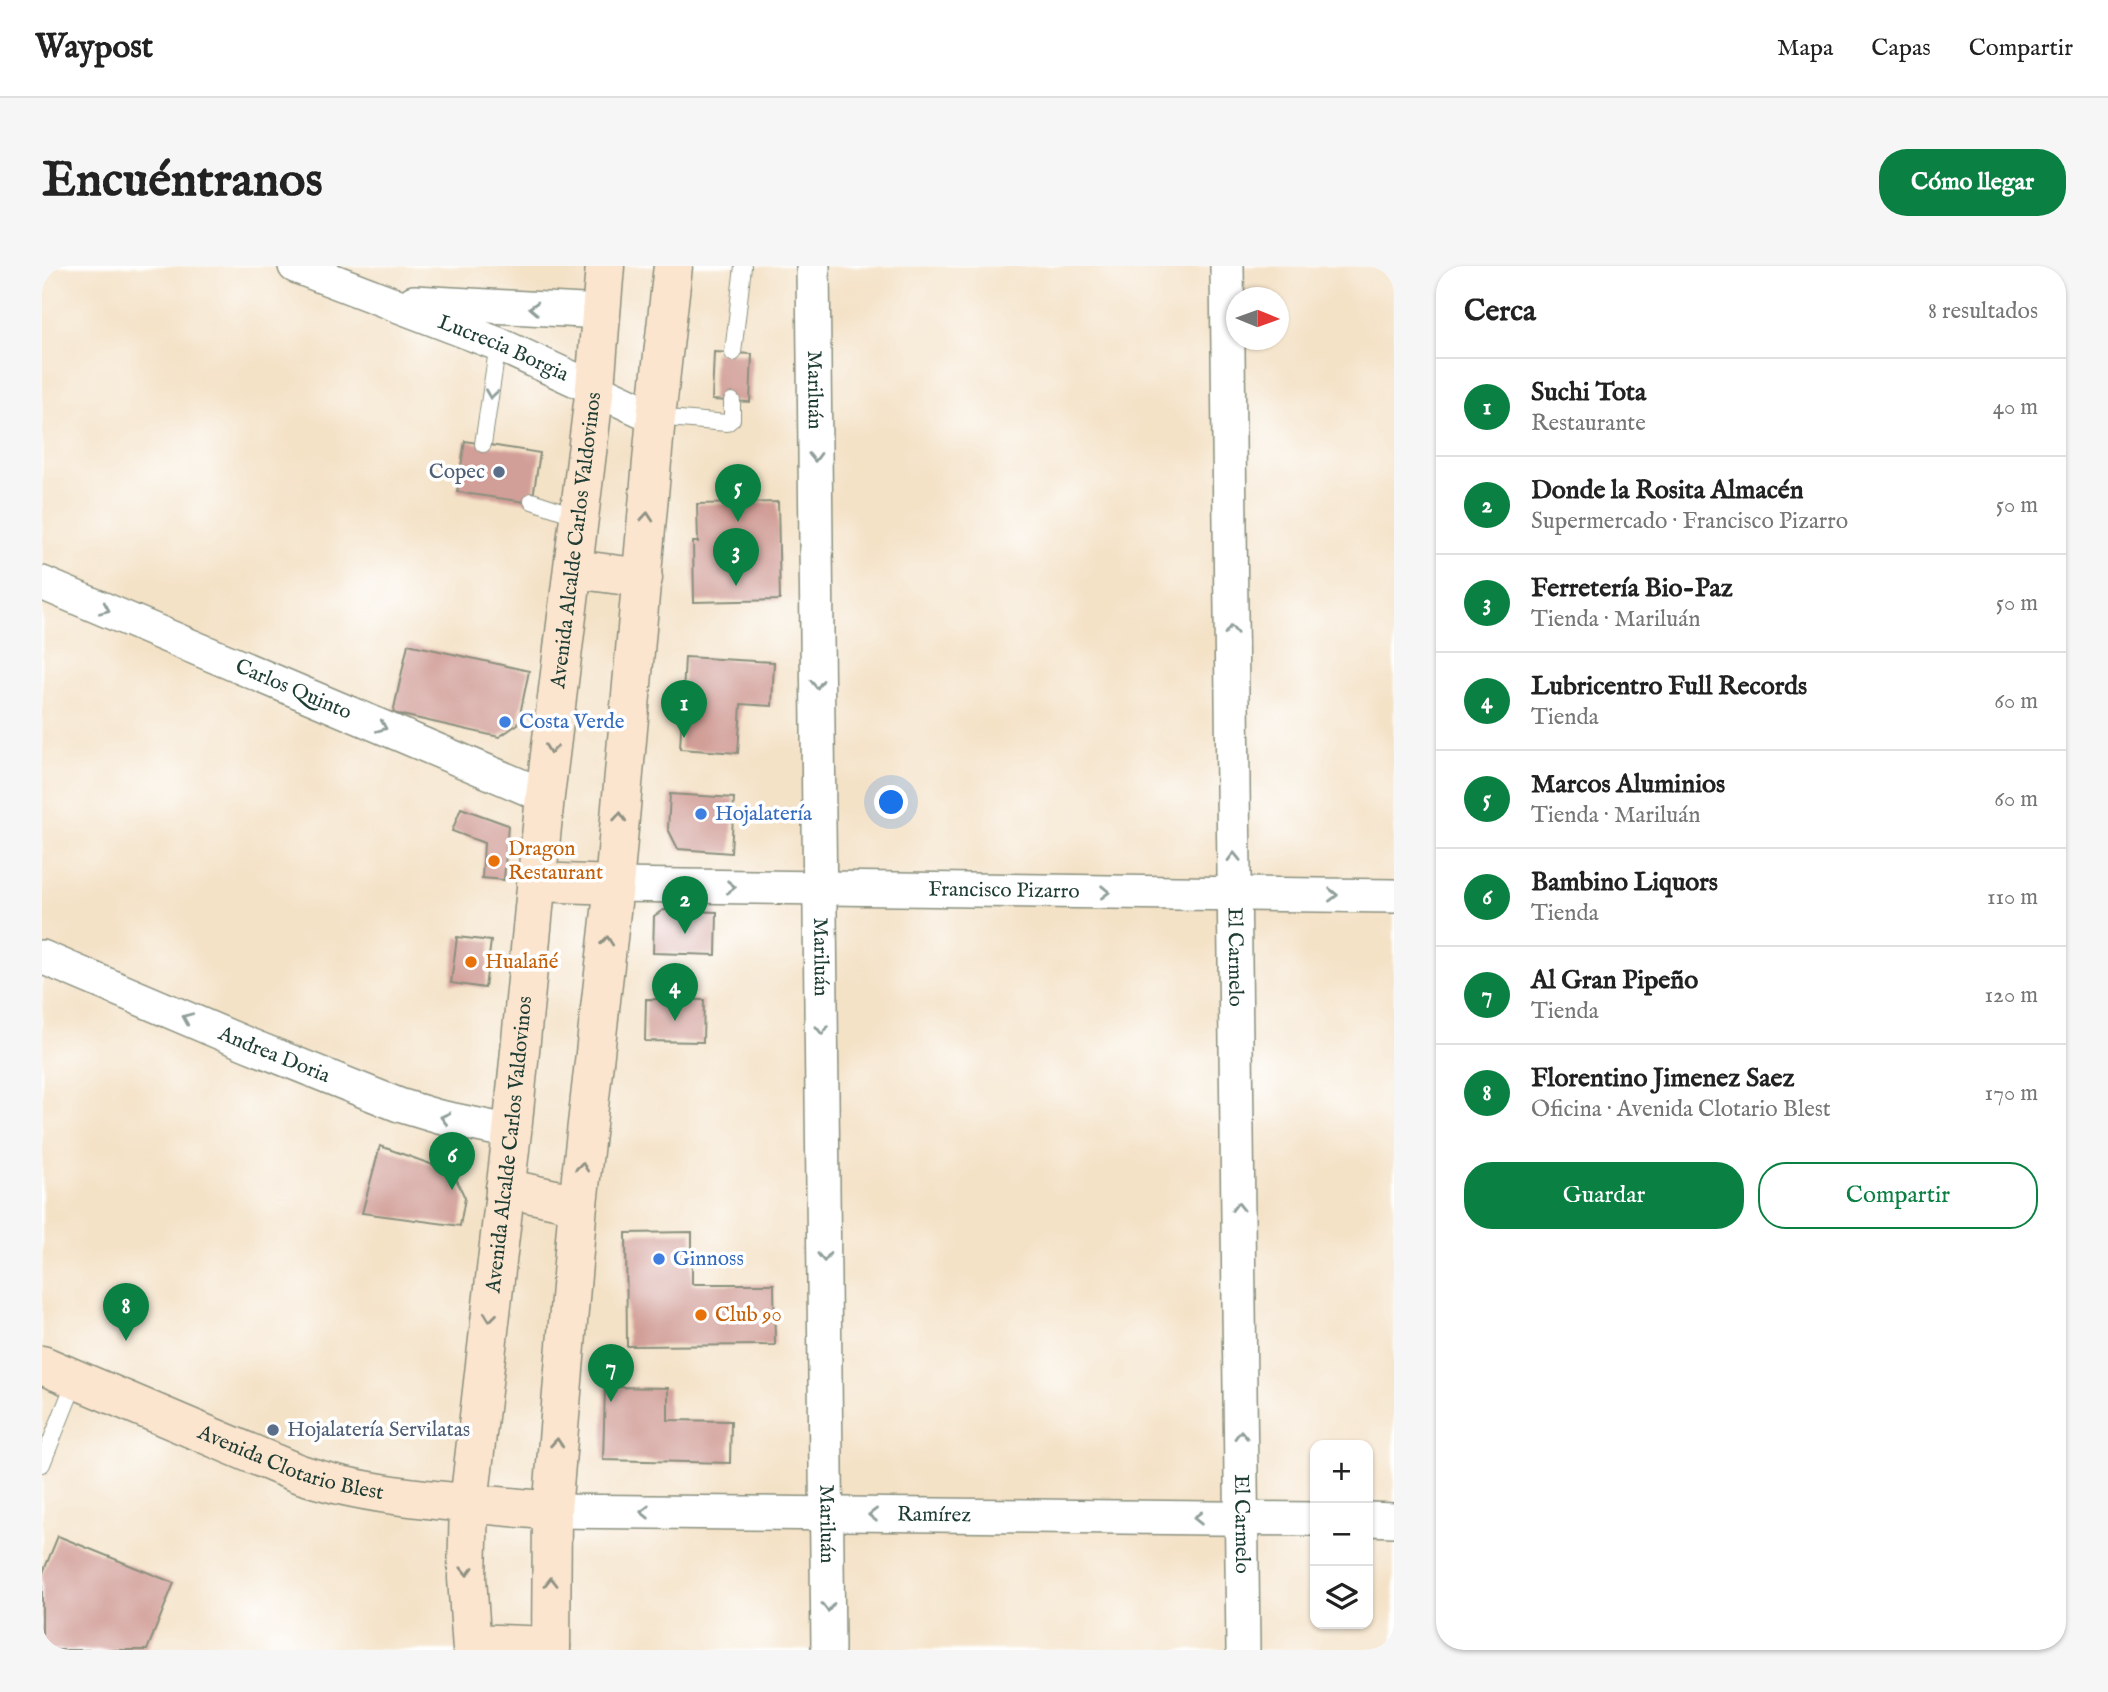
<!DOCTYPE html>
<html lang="es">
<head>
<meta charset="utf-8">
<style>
  body { margin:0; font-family:"IM FELL English",serif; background:#f6f6f6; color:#222 }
  .controls { position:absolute; right:21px; bottom:21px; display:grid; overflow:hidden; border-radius:14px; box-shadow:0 2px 5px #0004 }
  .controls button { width:63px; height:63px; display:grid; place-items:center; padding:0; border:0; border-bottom:2px solid #e0e0e0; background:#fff; color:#222; font:35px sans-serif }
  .compass { position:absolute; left:1184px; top:21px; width:63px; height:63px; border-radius:50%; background:#fff; box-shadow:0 2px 5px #0004; rotate:91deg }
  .you { position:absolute; left:850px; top:537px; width:24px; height:24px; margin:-18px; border:5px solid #fff; border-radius:50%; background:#1a73e8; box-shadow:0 0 0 10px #1a73e833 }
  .badge { display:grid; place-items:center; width:46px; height:46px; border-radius:50%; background:#0b8043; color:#fff; font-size:23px; font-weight:700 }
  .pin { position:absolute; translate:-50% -58px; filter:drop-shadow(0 2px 4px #0008) }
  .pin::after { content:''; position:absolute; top:37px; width:24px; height:21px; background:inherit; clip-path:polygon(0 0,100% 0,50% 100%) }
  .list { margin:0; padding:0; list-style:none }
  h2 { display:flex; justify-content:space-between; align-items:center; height:91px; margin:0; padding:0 28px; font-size:30px }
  h2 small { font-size:23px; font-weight:400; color:#767676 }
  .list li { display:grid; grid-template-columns:46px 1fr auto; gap:21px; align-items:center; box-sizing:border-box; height:98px; padding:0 28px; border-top:2px solid #e0e0e0 }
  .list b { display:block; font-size:26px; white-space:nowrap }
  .list p { margin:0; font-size:23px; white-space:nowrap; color:#767676 }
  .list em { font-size:23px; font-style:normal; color:#767676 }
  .actions { display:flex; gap:14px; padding:21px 28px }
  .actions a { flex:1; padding:16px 0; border:2px solid #0b8043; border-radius:28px; text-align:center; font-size:24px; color:#0b8043 }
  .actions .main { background:#0b8043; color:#fff }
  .icon { flex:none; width:38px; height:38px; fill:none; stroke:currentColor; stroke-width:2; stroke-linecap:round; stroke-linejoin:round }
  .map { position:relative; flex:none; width:1352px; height:1384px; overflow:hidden; border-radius:28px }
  header { display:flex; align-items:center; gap:42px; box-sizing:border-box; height:98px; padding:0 35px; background:#fff; border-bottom:2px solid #e0e0e0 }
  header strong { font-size:33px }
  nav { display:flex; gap:38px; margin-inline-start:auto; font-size:24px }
  .intro { display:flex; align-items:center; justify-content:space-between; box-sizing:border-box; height:168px; padding:0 42px }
  h1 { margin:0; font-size:49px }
  .button { padding:18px 32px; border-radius:28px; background:#0b8043; color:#fff; font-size:24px; font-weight:700 }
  main { display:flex; gap:42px; padding:0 42px }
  aside { flex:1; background:#fff; border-radius:28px; box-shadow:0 2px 5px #0004 }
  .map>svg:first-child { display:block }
  .building { fill:#d29f98 }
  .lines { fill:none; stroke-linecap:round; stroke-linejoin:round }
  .lane-casing { stroke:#8a907e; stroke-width:18 }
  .street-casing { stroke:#8a907e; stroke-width:36 }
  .secondary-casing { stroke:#8a907e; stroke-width:41 }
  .lane { stroke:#fff; stroke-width:16 }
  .street { stroke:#fff; stroke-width:33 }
  .secondary { stroke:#fce5cf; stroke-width:38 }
  .oneway { stroke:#8f9e9a }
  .oneway2 { stroke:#8e9182 }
  .service-dot { fill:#5c6f8a; stroke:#fff; stroke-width:2.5 }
  .shop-dot { fill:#3f7fe0; stroke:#fff; stroke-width:2.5 }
  .food-dot { fill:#e8710a; stroke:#fff; stroke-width:2.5 }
  .labels { text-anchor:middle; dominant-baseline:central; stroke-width:7; stroke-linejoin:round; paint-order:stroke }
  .street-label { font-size:21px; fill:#1f3d34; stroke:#fff }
  .service-label { font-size:21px; fill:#4e5e75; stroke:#fff; text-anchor:end }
  .shop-label { font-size:21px; fill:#366cbe; stroke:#fff; text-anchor:start }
  .food-label { font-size:21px; fill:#c56008; stroke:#fff; text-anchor:start }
</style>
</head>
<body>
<header>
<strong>Waypost</strong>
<nav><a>Mapa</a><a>Capas</a><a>Compartir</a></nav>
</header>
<div class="intro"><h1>Encuéntranos</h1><a class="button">Cómo llegar</a></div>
<main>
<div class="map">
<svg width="1352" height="1384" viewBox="0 0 1352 1384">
  <rect width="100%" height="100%" fill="#fff"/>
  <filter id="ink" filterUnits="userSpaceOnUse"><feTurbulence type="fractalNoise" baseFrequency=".0143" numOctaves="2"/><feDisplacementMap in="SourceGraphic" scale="14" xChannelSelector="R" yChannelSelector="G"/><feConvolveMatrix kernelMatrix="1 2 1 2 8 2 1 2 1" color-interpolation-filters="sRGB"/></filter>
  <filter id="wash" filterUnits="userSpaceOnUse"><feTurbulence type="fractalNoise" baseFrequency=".00686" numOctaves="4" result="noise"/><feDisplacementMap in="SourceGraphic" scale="28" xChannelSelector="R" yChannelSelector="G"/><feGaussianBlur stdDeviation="1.57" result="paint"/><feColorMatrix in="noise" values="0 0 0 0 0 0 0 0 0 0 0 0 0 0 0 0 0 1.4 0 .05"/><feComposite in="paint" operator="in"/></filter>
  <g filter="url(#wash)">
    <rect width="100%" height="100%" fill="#f4e2c7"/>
    <g id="blocks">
      <!-- building -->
      <g class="building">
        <polygon points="672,86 710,88 708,136 670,134"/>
        <polygon points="423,175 498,187 490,237 415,226"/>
        <polygon points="736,236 738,334 652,336 651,276 656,276 655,238"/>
        <polygon points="366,378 487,405 476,458 457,471 351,447"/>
        <polygon points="643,391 732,396 730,440 699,438 696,487 638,483"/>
        <polygon points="628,528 692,532 689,587 636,583 626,563"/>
        <polygon points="419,542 466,559 462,614 440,612 442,577 410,565"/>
        <polygon points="621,644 675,646 674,689 611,687 612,650"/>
        <polygon points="415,671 449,675 443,722 409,717"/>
        <polygon points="604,733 662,734 661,776 603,775"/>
        <polygon points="338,880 411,906 423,932 418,960 320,947"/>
        <polygon points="650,966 650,1018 732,1018 733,1079 585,1080 584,967"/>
        <polygon points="563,1121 626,1122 626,1154 689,1155 688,1197 561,1194"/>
        <polygon points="16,1270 132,1317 105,1384 0,1384 0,1309"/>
      </g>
    </g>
  </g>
  <g filter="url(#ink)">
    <use href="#blocks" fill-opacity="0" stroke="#8a907e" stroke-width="2"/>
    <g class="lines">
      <!-- lane casing -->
      <g class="lane-casing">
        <g id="lane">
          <polyline points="691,87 701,0"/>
          <polyline points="614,151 685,157 690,153 690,135"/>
          <polyline points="441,178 456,78"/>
          <polyline points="490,235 538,251"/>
          <polyline points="0,1198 34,1113"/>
        </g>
      </g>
      <!-- street casing -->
      <g class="street-casing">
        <g id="street">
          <path id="s1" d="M253 0 456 78 614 151"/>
          <path id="s2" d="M771 0 786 1384"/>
          <path id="s3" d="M1185 0 1201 1384"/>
          <polyline points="372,36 560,46"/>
          <path id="s4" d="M0 317 503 530"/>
          <path id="s5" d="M572 619 1352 630"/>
          <path id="s6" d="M0 691 207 779 357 839 397 851 470 866"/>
          <path id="s7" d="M510 1245 1273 1253"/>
          <polyline points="1326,1253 1352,1254"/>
        </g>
      </g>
      <!-- secondary casing -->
      <g class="secondary-casing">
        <g id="secondary">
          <polyline points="532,303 601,312"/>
          <polyline points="494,616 572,619"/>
          <polyline points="463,922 536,938"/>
          <path id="s8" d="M0 1099 255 1207C336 1234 425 1236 510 1245"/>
          <polyline points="430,1377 509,1380"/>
          <path id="s9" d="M430 1384 425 1312 427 1237 470 866 503 530 553 121 563 0"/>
          <polyline points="509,1384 510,1245 536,938 572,619 614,151 631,0"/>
        </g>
      </g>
      <!-- lane -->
      <use href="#lane" class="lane"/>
      <!-- street -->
      <use href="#street" class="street"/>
      <!-- secondary -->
      <use href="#secondary" class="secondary"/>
    </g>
    <!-- one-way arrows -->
    <defs><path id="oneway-chevron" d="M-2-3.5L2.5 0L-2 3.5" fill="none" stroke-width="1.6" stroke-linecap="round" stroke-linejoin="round" transform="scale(1.75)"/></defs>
    <g class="oneway">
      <use href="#oneway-chevron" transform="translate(492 42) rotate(-177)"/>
      <use href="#oneway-chevron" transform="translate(449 128) rotate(98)"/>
      <use href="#oneway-chevron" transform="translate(773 191) rotate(89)"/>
      <use href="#oneway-chevron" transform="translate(63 343) rotate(23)"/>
      <use href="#oneway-chevron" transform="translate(1189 364) rotate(-91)"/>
      <use href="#oneway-chevron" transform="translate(775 418) rotate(89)"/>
      <use href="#oneway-chevron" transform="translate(340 461) rotate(23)"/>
      <use href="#oneway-chevron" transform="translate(1192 591) rotate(-91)"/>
      <use href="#oneway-chevron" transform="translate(689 621) rotate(1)"/>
      <use href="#oneway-chevron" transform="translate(1063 626) rotate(1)"/>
      <use href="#oneway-chevron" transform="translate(1291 629) rotate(1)"/>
      <use href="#oneway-chevron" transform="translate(145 752) rotate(-157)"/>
      <use href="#oneway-chevron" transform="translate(780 764) rotate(89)"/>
      <use href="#oneway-chevron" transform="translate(403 852) rotate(-166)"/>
      <use href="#oneway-chevron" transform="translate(1196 941) rotate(-91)"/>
      <use href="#oneway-chevron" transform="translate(782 991) rotate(89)"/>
      <use href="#oneway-chevron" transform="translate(1199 1169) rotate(-91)"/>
      <use href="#oneway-chevron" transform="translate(603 1246) rotate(-179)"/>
      <use href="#oneway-chevron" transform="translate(831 1249) rotate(-179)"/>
      <use href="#oneway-chevron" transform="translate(1156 1252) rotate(-179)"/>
      <use href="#oneway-chevron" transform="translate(786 1341) rotate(89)"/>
    </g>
    <g class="oneway2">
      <use href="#oneway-chevron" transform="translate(605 251) rotate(-85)"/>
      <use href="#oneway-chevron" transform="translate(509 483) rotate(97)"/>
      <use href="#oneway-chevron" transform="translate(578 551) rotate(-85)"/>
      <use href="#oneway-chevron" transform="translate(565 675) rotate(-84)"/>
      <use href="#oneway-chevron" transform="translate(540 901) rotate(-84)"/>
      <use href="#oneway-chevron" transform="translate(448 1051) rotate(97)"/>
      <use href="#oneway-chevron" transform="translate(515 1177) rotate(-85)"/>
      <use href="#oneway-chevron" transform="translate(425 1305) rotate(89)"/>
      <use href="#oneway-chevron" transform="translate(509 1316) rotate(-90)"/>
    </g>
  </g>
  <!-- markers -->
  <g class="service-dot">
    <circle cx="457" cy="206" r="7"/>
    <circle cx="231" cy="1164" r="7"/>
  </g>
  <g class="shop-dot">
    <circle cx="463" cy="456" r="7"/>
    <circle cx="659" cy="548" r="7"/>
    <circle cx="617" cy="993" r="7"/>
  </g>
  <g class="food-dot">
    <circle cx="452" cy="595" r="7"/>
    <circle cx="429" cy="696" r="7"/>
    <circle cx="659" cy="1049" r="7"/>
  </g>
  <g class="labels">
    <!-- street labels -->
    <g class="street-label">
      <text stroke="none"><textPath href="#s1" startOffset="224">Lucrecia Borgia</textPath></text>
      <text stroke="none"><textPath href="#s2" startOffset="124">Mariluán</textPath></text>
      <text stroke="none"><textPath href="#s9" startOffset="1116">Avenida Alcalde Carlos Valdovinos</textPath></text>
      <text stroke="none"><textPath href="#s4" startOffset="273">Carlos Quinto</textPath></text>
      <text stroke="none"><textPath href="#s5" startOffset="390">Francisco Pizarro</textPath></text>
      <text stroke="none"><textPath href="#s2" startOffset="691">Mariluán</textPath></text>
      <text stroke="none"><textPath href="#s3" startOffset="691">El Carmelo</textPath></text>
      <text stroke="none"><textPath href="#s6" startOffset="252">Andrea Doria</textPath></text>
      <text stroke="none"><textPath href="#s9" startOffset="508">Avenida Alcalde Carlos Valdovinos</textPath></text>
      <text stroke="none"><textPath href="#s8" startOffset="268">Avenida Clotario Blest</textPath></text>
      <text stroke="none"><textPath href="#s7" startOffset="382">Ramírez</textPath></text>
      <text stroke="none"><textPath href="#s2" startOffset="1258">Mariluán</textPath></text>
      <text stroke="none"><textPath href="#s3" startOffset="1258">El Carmelo</textPath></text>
    </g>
    <!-- service labels -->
    <g class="service-label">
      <text x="443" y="206">Copec</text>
      <text x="245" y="1164" text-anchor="start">Hojalatería Servilatas</text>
    </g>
    <!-- shop labels -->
    <g class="shop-label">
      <text x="477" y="456">Costa Verde</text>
      <text x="673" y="548">Hojalatería</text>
      <text x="631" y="993">Ginnoss</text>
    </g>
    <!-- food labels -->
    <g class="food-label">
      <text x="466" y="583">Dragon<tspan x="466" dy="24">Restaurant</tspan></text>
      <text x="443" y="696">Hualañé</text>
      <text x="673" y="1049">Club 90</text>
    </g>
  </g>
</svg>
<div class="controls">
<button>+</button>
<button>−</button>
<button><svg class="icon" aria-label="layers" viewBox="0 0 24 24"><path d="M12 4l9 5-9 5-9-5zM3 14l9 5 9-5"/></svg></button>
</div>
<svg class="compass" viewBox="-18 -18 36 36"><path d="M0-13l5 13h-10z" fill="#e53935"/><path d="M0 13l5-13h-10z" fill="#767676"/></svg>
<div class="you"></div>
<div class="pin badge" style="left:642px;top:472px">1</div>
<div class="pin badge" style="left:643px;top:668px">2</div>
<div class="pin badge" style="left:694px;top:320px">3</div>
<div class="pin badge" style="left:633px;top:755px">4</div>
<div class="pin badge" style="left:696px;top:256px">5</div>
<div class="pin badge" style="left:410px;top:924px">6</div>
<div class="pin badge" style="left:569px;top:1136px">7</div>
<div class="pin badge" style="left:84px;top:1075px">8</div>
</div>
<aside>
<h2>Cerca<small>8 resultados</small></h2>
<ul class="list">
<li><span class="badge">1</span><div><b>Suchi Tota</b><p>Restaurante</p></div><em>40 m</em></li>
<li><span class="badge">2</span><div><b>Donde la Rosita Almacén</b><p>Supermercado · Francisco Pizarro</p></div><em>50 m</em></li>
<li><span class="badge">3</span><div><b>Ferretería Bio-Paz</b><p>Tienda · Mariluán</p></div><em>50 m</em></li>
<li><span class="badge">4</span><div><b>Lubricentro Full Records</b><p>Tienda</p></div><em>60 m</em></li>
<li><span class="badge">5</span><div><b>Marcos Aluminios</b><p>Tienda · Mariluán</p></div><em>60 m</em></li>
<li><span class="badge">6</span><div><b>Bambino Liquors</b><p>Tienda</p></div><em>110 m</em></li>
<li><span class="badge">7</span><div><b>Al Gran Pipeño</b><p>Tienda</p></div><em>120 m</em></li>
<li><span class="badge">8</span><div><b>Florentino Jimenez Saez</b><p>Oficina · Avenida Clotario Blest</p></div><em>170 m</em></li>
</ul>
<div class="actions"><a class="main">Guardar</a><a>Compartir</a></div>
</aside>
</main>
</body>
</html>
